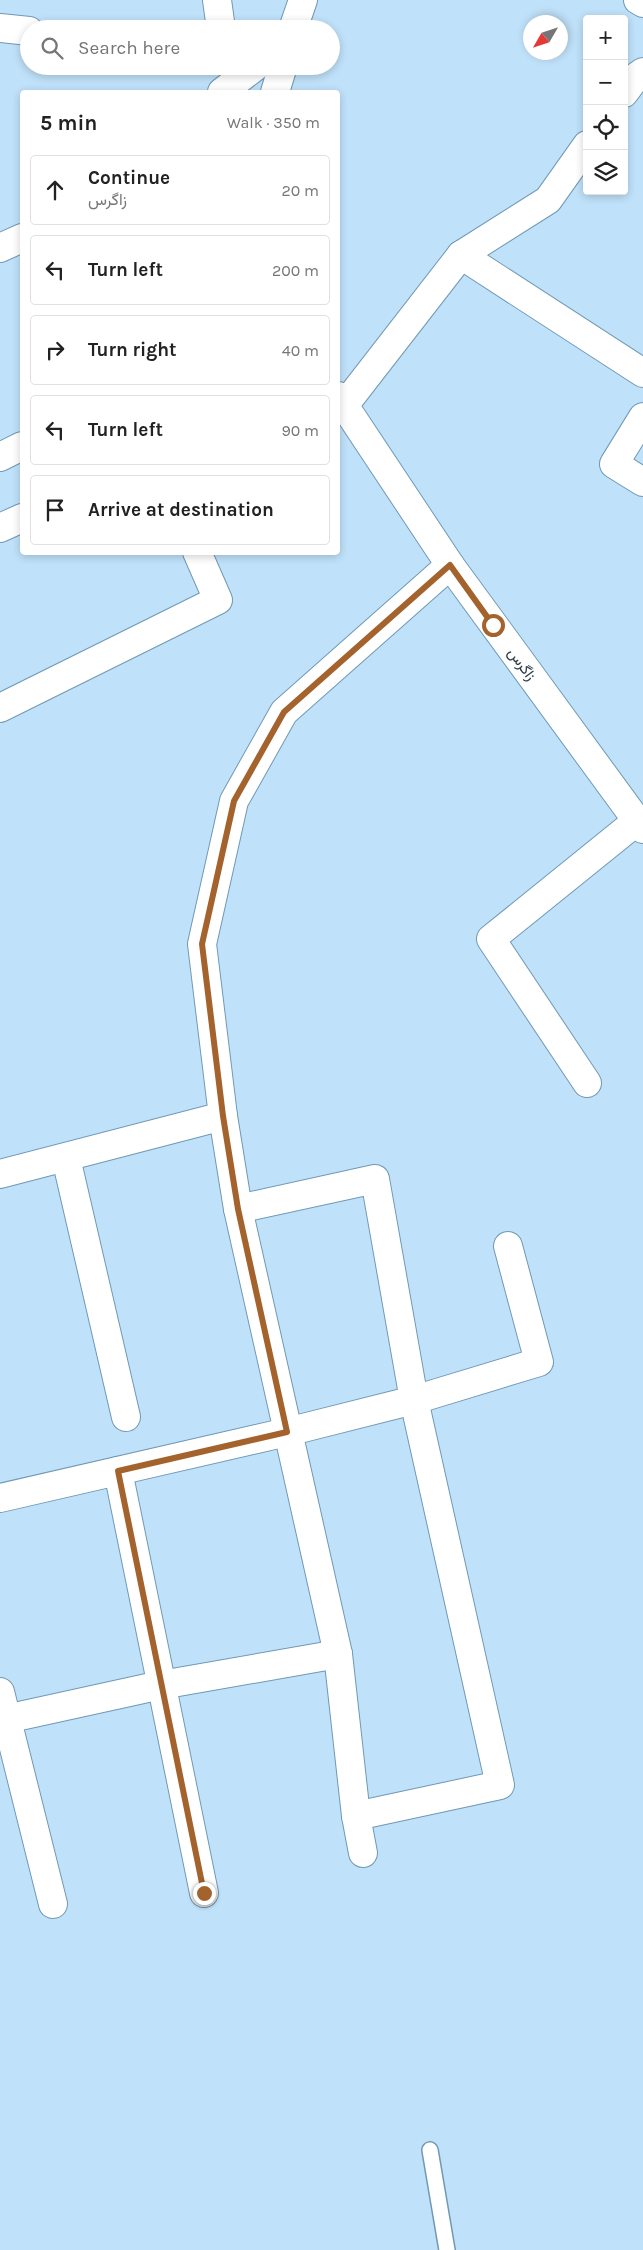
<!DOCTYPE html>
<html lang="en">
<head>
<meta charset="utf-8">
<style>
  body { margin:0; font-family:Karla,Vazirmatn,sans-serif; background:#f6f6f6; color:#222 }
  .controls { position:absolute; right:15px; top:15px; display:grid; overflow:hidden; border-radius:5px; box-shadow:0 2px 8px #0003 }
  .controls button { width:45px; height:45px; display:grid; place-items:center; padding:0; border:0; border-bottom:1px solid #e0e0e0; background:#fff; color:#222; font:25px sans-serif }
  .compass { position:absolute; left:523px; top:15px; width:45px; height:45px; border-radius:50%; background:#fff; box-shadow:0 2px 8px #0003; rotate:231deg }
  .stop { position:absolute; width:15px; height:15px; margin:-11px; border:4px solid #a4632d; border-radius:50%; background:#fff }
  .stop.end { background:#a4632d; border-color:#fff; box-shadow:0 1px 5px #0008 }
  .list { margin:0; padding:0; list-style:none }
  h2 { display:flex; justify-content:space-between; align-items:center; height:65px; margin:0; padding:0 20px; font-size:21px }
  h2 small { font-size:16px; font-weight:400; color:#767676 }
  .list li { display:grid; grid-template-columns:32px 1fr auto; gap:15px; align-items:center; box-sizing:border-box; height:70px; margin:0 10px 10px; padding:0 10px; border:1px solid #e0e0e0; border-radius:5px }
  .list b { display:block; font-size:19px; white-space:nowrap }
  .list p { margin:0; font-size:16px; white-space:nowrap; color:#767676 }
  .list em { font-size:16px; font-style:normal; color:#767676 }
  .icon { flex:none; width:28px; height:28px; fill:none; stroke:currentColor; stroke-width:2; stroke-linecap:round; stroke-linejoin:round }
  .map { position:relative; flex:none; width:643px; height:2250px; overflow:hidden }
  .search { position:absolute; background:#fff; box-shadow:0 2px 8px #0003; left:20px; top:20px; width:320px; height:55px; display:flex; align-items:center; gap:12px; box-sizing:border-box; padding:0 18px; border-radius:28px; color:#767676; font-size:19px }
  .panel { position:absolute; background:#fff; box-shadow:0 2px 8px #0003; left:20px; top:90px; width:320px; height:465px; border-radius:5px }
  .map>svg:first-child { display:block }
  .lines { fill:none; stroke-linecap:round; stroke-linejoin:round }
  .service-casing { stroke:#7099b4; stroke-width:18 }
  .minor-casing { stroke:#7099b4; stroke-width:30 }
  .tertiary-casing { stroke:#7099b4; stroke-width:30 }
  .service { stroke:#fff; stroke-width:15 }
  .minor { stroke:#fff; stroke-width:28 }
  .tertiary { stroke:#fff; stroke-width:28 }
  .route { stroke:#a4632d; stroke-width:6 }
  .labels { text-anchor:middle; dominant-baseline:central; stroke-width:5; stroke-linejoin:round; paint-order:stroke }
  .street-label { font-size:15px; fill:#273944; stroke:#fdfdfd }
</style>
</head>
<body>
<div class="map">
<svg width="643" height="2250" viewBox="0 0 643 2250">
  <rect width="100%" height="100%" fill="#bfe1f9"/>
  <g class="lines">
    <!-- service casing -->
    <g class="service-casing">
      <polyline id="service" points="430,2150 447,2250"/>
    </g>
    <!-- minor casing -->
    <g class="minor-casing">
      <g id="minor">
        <polyline points="217,0 221,29"/>
        <polyline points="638,0 643,3"/>
        <polyline points="0,28 29,31"/>
        <polyline points="222,92 256,66"/>
        <polyline points="624,93 636,77 643,72"/>
        <polyline points="0,248 22,238"/>
        <polyline points="461,255 643,373"/>
        <polyline points="343,407 461,255 548,200 587,145"/>
        <polyline points="643,417 614,464 643,482"/>
        <polyline points="0,457 22,446"/>
        <polyline points="0,528 22,518"/>
        <polyline points="0,708 218,600 197,552"/>
        <polyline points="587,1083 491,939 637,821"/>
        <polyline points="223,1116 238,1209 338,1654 356,1816 363,1853"/>
        <polyline points="66,1158 126,1417"/>
        <polyline points="0,1174 223,1116 202,944 234,801 284,712 450,565"/>
        <polyline points="238,1209 375,1179 414,1400 500,1785 356,1816"/>
        <polyline points="118,1471 204,1893"/>
        <polyline points="0,1498 287,1432 414,1400 539,1362 508,1246"/>
        <polyline points="0,1692 53,1904"/>
        <polyline points="6,1719 161,1685 338,1654"/>
      </g>
    </g>
    <!-- tertiary casing -->
    <g class="tertiary-casing">
      <g id="tertiary">
        <polyline points="293,29 303,0"/>
        <polyline points="275,92 283,66"/>
        <polyline points="338,396 450,565 643,829"/>
      </g>
    </g>
    <!-- service -->
    <use href="#service" class="service"/>
    <!-- minor -->
    <use href="#minor" class="minor"/>
    <!-- tertiary -->
    <use href="#tertiary" class="tertiary"/>
  </g>
  <g class="lines">
    <!-- route -->
    <polyline class="route" points="204,1893 118,1471 287,1432 238,1209 223,1116 202,944 234,801 284,712 450,565 493,625"/>
  </g>
  <g class="labels">
    <!-- street labels -->
    <g class="street-label">
      <text transform="translate(522 664) rotate(54)">زاگرس</text>
    </g>
  </g>
</svg>
<div class="controls">
<button>+</button>
<button>−</button>
<button><svg class="icon" aria-label="locate" viewBox="0 0 24 24"><circle cx="12" cy="12" r="6"/><path d="M12 2v4M12 18v4M2 12h4M18 12h4"/></svg></button>
<button><svg class="icon" aria-label="layers" viewBox="0 0 24 24"><path d="M12 4l9 5-9 5-9-5zM3 14l9 5 9-5"/></svg></button>
</div>
<svg class="compass" viewBox="-18 -18 36 36"><path d="M0-13l5 13h-10z" fill="#e53935"/><path d="M0 13l5-13h-10z" fill="#767676"/></svg>
<div class="stop" style="left:493px;top:625px"></div>
<div class="stop end" style="left:204px;top:1893px"></div>
<div class="search"><svg class="icon" aria-label="search" viewBox="0 0 24 24"><circle cx="10" cy="10" r="6"/><path d="M15 15l6 6"/></svg>Search here</div>
<section class="panel">
<h2>5 min<small>Walk · 350 m</small></h2>
<ul class="list">
<li><svg class="icon" aria-label="ahead" viewBox="0 0 24 24"><path d="M12 20V5M6 11l6-6 6 6"/></svg><div><b>Continue</b><p>زاگرس</p></div><em>20 m</em></li>
<li><svg class="icon" aria-label="left" viewBox="0 0 24 24"><path d="M17 20v-9H6M10 6l-5 5 5 5"/></svg><div><b>Turn left</b></div><em>200 m</em></li>
<li><svg class="icon" aria-label="right" viewBox="0 0 24 24"><path d="M7 20v-9h11M14 6l5 5-5 5"/></svg><div><b>Turn right</b></div><em>40 m</em></li>
<li><svg class="icon" aria-label="left" viewBox="0 0 24 24"><path d="M17 20v-9H6M10 6l-5 5 5 5"/></svg><div><b>Turn left</b></div><em>90 m</em></li>
<li><svg class="icon" aria-label="arrive" viewBox="0 0 24 24"><path d="M6 21V4h12l-3 4 3 4H6"/></svg><div><b>Arrive at destination</b></div></li>
</ul>
</section>
</div>
</body>
</html>
